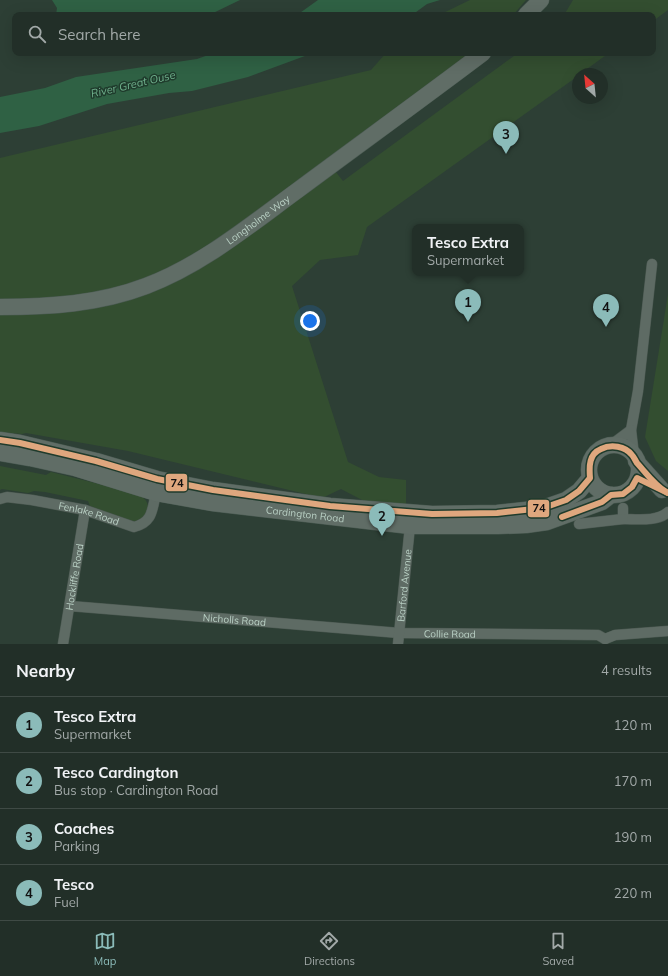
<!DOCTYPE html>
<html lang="en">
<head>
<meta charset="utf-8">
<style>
  body { margin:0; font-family:Mulish,sans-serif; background:#2a3730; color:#f1f3f6 }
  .compass { position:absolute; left:572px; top:68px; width:36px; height:36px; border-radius:50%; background:#222f28; box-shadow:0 4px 16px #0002; rotate:333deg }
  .you { position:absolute; left:310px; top:321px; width:14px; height:14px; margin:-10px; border:3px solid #fff; border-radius:50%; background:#1a73e8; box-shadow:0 0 0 6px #1a73e833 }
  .badge { display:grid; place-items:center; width:26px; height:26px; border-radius:50%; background:#8bbbb9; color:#111; font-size:13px; font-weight:700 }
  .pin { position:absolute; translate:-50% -33px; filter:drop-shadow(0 1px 2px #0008) }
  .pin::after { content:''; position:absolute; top:21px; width:14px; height:12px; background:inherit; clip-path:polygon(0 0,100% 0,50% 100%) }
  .popup { position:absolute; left:412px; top:224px; width:112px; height:52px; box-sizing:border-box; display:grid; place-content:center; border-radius:8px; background:#222f28; filter:drop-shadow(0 1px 3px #0005); font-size:13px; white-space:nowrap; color:#a2a9a8 }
  .popup b { font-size:15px; color:#f1f3f6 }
  .popup::after { content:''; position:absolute; left:50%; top:100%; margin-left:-8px; border:8px solid transparent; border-top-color:#222f28 }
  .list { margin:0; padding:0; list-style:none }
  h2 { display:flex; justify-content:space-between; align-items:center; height:52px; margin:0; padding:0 16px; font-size:17px }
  h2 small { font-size:13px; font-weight:400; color:#a2a9a8 }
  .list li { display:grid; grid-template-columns:26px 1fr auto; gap:12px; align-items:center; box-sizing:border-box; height:56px; padding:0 16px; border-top:1px solid #3f4a45 }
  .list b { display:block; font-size:15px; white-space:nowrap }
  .list p { margin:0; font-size:13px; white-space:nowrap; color:#a2a9a8 }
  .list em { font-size:13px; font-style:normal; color:#a2a9a8 }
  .icon { flex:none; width:22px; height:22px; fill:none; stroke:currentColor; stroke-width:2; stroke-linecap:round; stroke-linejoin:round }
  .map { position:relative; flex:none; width:668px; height:644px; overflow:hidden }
  .search { position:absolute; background:#222f28; box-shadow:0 4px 16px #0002; left:12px; right:12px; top:12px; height:44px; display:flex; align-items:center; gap:10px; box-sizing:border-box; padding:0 14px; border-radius:8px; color:#a2a9a8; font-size:15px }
  .sheet { height:276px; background:#222f28 }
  nav { display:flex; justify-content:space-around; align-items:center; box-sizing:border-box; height:56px; border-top:1px solid #3f4a45; background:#222f28; font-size:11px; color:#a2a9a8 }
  nav a { display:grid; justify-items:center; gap:2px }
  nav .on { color:#8bbbb9 }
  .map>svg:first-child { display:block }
  .green { fill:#334e30 }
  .water { fill:#2f6144 }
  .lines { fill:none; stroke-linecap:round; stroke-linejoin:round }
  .street-casing { stroke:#4c5952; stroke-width:11 }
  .primary-casing { stroke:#4b5b53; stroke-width:17 }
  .street { stroke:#5e6b64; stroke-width:10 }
  .primary { stroke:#606d66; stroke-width:16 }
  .bus-1-casing { stroke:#1f3b2c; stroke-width:9 }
  .bus-1 { stroke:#dfa77e; stroke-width:6 }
  .labels { text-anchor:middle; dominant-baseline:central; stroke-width:3; stroke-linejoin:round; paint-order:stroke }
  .street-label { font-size:10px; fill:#b8cfc3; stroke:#1f3b2c }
  .water-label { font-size:11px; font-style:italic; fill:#6fb08c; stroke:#1f3b2c }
  .line-badge { stroke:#1f3b2c; stroke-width:1.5 }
  .pale-badge-label { font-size:11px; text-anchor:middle; font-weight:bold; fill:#111 }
</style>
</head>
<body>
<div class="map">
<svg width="668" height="644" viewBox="0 0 668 644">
  <rect width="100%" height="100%" fill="#2d3f35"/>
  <!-- green -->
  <g class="green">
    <polygon points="470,0 526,0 513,15 439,15"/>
    <polygon points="573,0 668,0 668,10 653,21 653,15 564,15"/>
    <polygon points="386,53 471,53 216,242 178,266 108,293 0,304 0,158 371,70"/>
    <polygon points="518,53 609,53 580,74 578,74 578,76 367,227 358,255 320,260 292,286 348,462 379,477 406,480 406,506 364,501 341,489 322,498 128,451 26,433 22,434 0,432 0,315 112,303 335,171 343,181"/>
    <polygon points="668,294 668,471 656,461 645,437"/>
    <path d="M0 466 46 475 51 472 139 494C144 498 149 502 148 510 147 516 141 521 135 521 126 522 101 510 90 506L88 501 45 492 34 491 28 493 2 489 0 490Z"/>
  </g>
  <!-- water -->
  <g class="water">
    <polygon points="52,0 240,0 209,15 56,15 57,8"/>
    <polygon points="318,0 440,0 427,4 412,15 297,15"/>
    <polygon points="214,53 313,53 248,77 192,91 169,93 107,104 39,126 0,133 0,97 45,88 76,77 197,59"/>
  </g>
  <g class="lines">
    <!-- street casing -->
    <g class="street-casing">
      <g id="street">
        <polyline points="631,430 638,391 652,264"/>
        <polyline points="611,445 631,430 634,455"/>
        <path id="s1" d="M0 499 7 497 32 500 85 510 134 527C153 522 152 510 156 493"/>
        <path d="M623 508V519C637 519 657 522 668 512"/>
        <polyline points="579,524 623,519"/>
        <path id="s2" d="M70 606 399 633 598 635 605 639"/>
        <polyline points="605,639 615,635 668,631"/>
        <path id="s3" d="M63 644 85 510"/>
        <path id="s4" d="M398 644 410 526"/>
      </g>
    </g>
    <!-- primary casing -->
    <g class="primary-casing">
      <g id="primary">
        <polyline points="526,15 541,0"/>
        <path id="s5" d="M0 307C49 307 99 304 146 286 202 265 250 225 298 190 360 144 422 99 483 53"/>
        <polyline points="0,440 20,443 96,461 157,479 213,490 330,506 432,514 497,513 543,508 566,500 579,491 590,478"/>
        <circle cx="614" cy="470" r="25"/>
        <path id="s6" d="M0 453 30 458 75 468 156 493 212 503 410 526H498L526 525 547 522 602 502 611 495"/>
        <polyline points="636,461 662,490"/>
      </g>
    </g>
    <!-- street -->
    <use href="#street" class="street"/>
    <!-- primary -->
    <use href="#primary" class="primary"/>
    <!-- bus-1 casing -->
    <g class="bus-1-casing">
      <g id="bus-1">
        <path d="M0 440 20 443 96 461 157 479 213 490 330 506 432 514 497 513 543 508 566 500 579 491 590 478C589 466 589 454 601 449 611 444 625 446 632 455 634 457 635 460 637 463 646 473 656 487 668 493"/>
        <polyline points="562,517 602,502 611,495 623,494 632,487 637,478 668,493"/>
      </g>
    </g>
    <!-- bus-1 -->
    <use href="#bus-1" class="bus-1"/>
  </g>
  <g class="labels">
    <!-- street labels -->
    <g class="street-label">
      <text stroke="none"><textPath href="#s5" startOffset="279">Longholme Way</textPath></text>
      <text stroke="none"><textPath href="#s1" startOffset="91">Fenlake Road</textPath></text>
      <text stroke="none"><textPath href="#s6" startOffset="312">Cardington Road</textPath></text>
      <text stroke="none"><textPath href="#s3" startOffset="68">Hockliffe Road</textPath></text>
      <text stroke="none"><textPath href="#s4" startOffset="59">Barford Avenue</textPath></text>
      <text stroke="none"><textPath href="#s2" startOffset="165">Nicholls Road</textPath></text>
      <text stroke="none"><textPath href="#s2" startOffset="381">Collie Road</textPath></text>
    </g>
    <!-- water labels -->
    <g class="water-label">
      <text transform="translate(133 84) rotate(-13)">River Great Ouse</text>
    </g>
  </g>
  <g class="line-badge">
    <rect x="165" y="473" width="23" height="19" rx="4" fill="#dfa77e"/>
    <rect x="527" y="499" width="23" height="19" rx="4" fill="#dfa77e"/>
  </g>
  <g class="pale-badge-label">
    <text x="177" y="487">74</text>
    <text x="539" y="512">74</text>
  </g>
</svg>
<svg class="compass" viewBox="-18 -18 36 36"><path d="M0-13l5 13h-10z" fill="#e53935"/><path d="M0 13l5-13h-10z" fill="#a2a9a8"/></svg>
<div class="you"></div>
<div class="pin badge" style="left:468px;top:322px">1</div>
<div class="popup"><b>Tesco Extra</b>Supermarket</div>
<div class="pin badge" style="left:382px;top:536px">2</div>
<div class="pin badge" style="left:506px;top:154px">3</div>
<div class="pin badge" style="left:606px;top:327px">4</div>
<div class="search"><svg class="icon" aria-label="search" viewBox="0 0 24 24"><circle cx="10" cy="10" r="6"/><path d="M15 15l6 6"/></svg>Search here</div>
</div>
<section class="sheet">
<h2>Nearby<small>4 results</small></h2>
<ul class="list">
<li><span class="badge">1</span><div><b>Tesco Extra</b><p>Supermarket</p></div><em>120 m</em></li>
<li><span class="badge">2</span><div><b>Tesco Cardington</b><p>Bus stop · Cardington Road</p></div><em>170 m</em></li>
<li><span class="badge">3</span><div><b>Coaches</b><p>Parking</p></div><em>190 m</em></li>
<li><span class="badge">4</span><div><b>Tesco</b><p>Fuel</p></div><em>220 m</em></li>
</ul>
</section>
<nav>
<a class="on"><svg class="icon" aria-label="map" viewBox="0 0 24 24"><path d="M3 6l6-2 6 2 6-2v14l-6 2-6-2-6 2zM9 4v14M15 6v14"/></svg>Map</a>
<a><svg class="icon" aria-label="directions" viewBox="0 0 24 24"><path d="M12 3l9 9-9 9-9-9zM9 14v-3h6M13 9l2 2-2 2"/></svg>Directions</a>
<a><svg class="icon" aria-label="saved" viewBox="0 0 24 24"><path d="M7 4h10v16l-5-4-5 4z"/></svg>Saved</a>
</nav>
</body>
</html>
